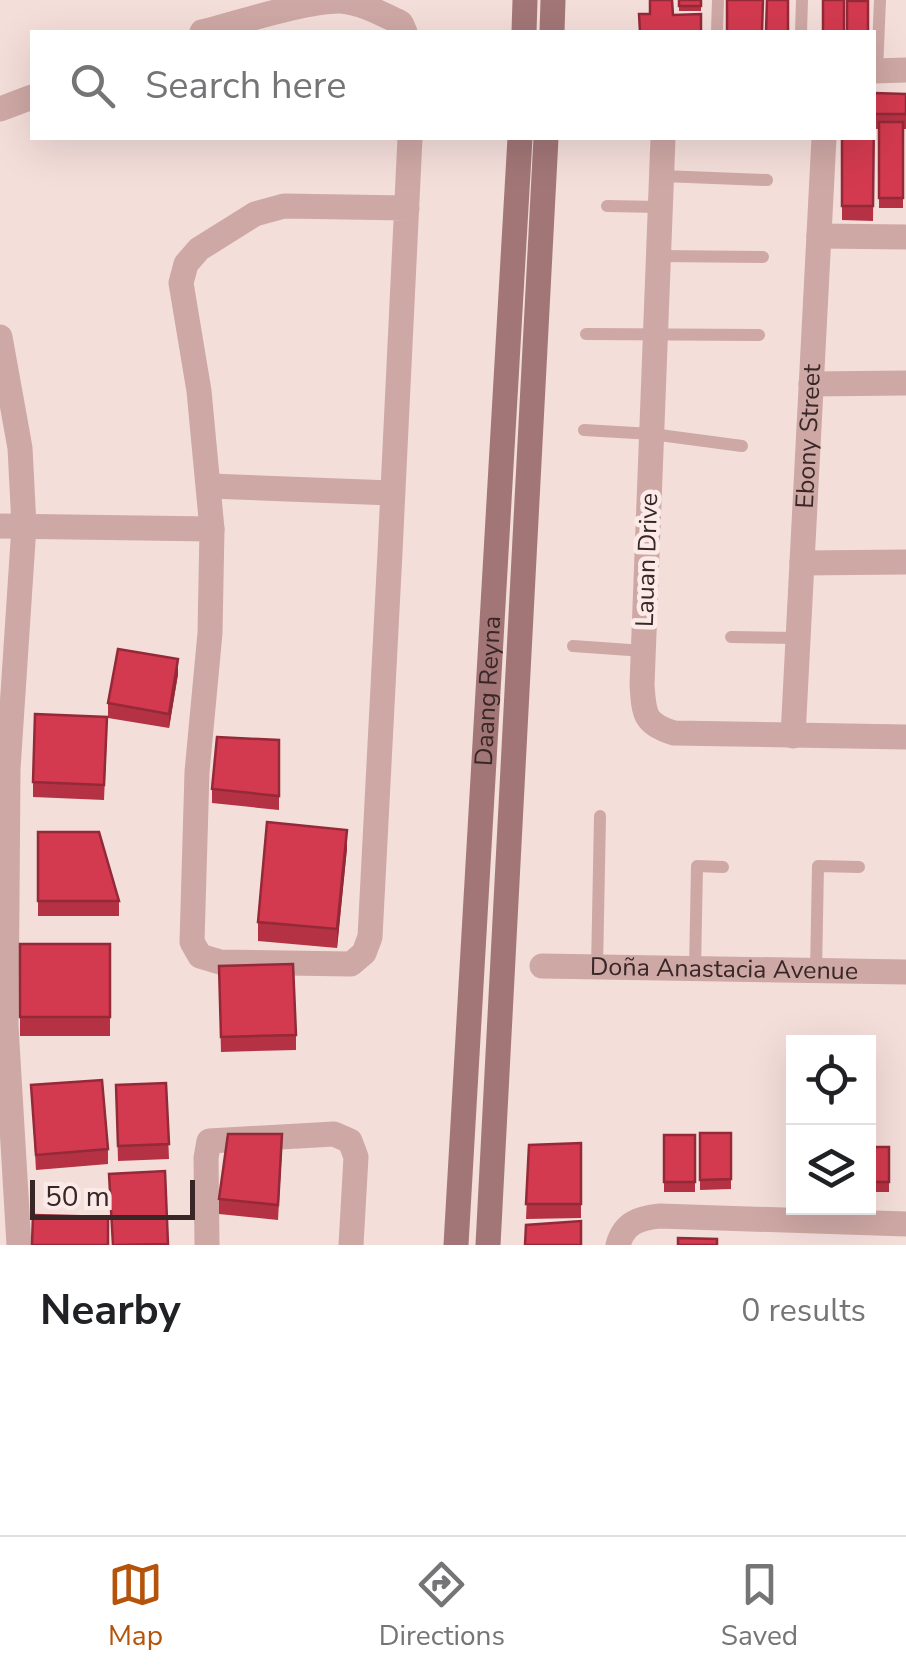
<!DOCTYPE html>
<html lang="en">
<head>
<meta charset="utf-8">
<style>
  body { margin:0; font-family:"Nunito Sans",sans-serif; background:#f6f6f6; color:#202124 }
  .controls { position:absolute; right:30px; bottom:30px; display:grid; overflow:hidden; border-radius:0px; box-shadow:0 10px 40px #0002 }
  .controls button { width:90px; height:90px; display:grid; place-items:center; padding:0; border:0; border-bottom:2px solid #e0e0e0; background:#fff; color:#202124; font:50px sans-serif }
  .scale { position:absolute; left:30px; bottom:25px; width:165px; box-sizing:border-box; padding-left:10px; border:5px solid #392728; border-top:0; font-size:28px; line-height:35px; white-space:nowrap; color:#392728; -webkit-text-stroke:8px #fbeae7; paint-order:stroke }
  .list { margin:0; padding:0; list-style:none }
  h2 { display:flex; justify-content:space-between; align-items:center; height:130px; margin:0; padding:0 40px; font-size:42px }
  h2 small { font-size:32px; font-weight:400; color:#757577 }
  .icon { flex:none; width:55px; height:55px; fill:none; stroke:currentColor; stroke-width:2; stroke-linecap:round; stroke-linejoin:round }
  .map { position:relative; flex:none; width:906px; height:1245px; overflow:hidden }
  .search { position:absolute; background:#fff; box-shadow:0 10px 40px #0002; left:30px; right:30px; top:30px; height:110px; display:flex; align-items:center; gap:25px; box-sizing:border-box; padding:0 35px; border-radius:0px; color:#757577; font-size:38px }
  .sheet { height:290px; background:#fff }
  nav { display:flex; justify-content:space-around; align-items:center; box-sizing:border-box; height:140px; border-top:2px solid #e0e0e0; background:#fff; font-size:28px; color:#757577 }
  nav a { display:grid; justify-items:center; gap:5px }
  nav .on { color:#b45309 }
  .map>svg:first-child { display:block }
  .lines { fill:none; stroke-linecap:round; stroke-linejoin:round }
  .service { stroke:#cea8a5; stroke-width:12 }
  .minor { stroke:#cea8a5; stroke-width:25 }
  .secondary { stroke:#a27677; stroke-width:25 }
  .wall { fill:#b53244 }
  .shaded-wall { fill:#942937 }
  .building { fill:#d33a4f; stroke:#942937; stroke-width:2.5 }
  .labels { text-anchor:middle; dominant-baseline:central; stroke-width:9; stroke-linejoin:round; paint-order:stroke }
  .street-label { font-size:25px; fill:#392728; stroke:#fbeae7 }
</style>
</head>
<body>
<div class="map">
<svg width="906" height="1245" viewBox="0 0 906 1245">
  <rect width="100%" height="100%" fill="#f4deda"/>
  <g class="lines">
    <!-- service -->
    <g class="service">
      <polyline points="717,32 718,0"/>
      <polyline points="801,32 802,0"/>
      <polyline points="877,71 880,0"/>
      <polyline points="662,176 767,180"/>
      <polyline points="607,206 660,207"/>
      <polyline points="659,256 763,257"/>
      <polyline points="586,334 759,335"/>
      <polyline points="584,430 652,434 742,446"/>
      <polyline points="731,637 798,638"/>
      <polyline points="573,646 644,651"/>
      <polyline points="597,968 600,816"/>
      <polyline points="695,969 697,866 723,867"/>
      <polyline points="816,972 818,866 859,867"/>
    </g>
    <!-- minor -->
    <g class="minor">
      <path d="M202 32C238 23 307 0 341 1 363 3 382 14 401 23L405 32"/>
      <polyline points="874,71 906,70"/>
      <polyline points="0,109 32,97"/>
      <path d="M663 138 642 685C644 714 644 724 674 733L906 737"/>
      <path d="M407 208 284 206 255 214 199 249 186 264 181 283 199 391 212 529 210 633 197 772 192 942 200 956 220 962 351 964 364 953 370 937C384 671 398 404 410 138"/>
      <polyline points="819,236 906,237"/>
      <polyline points="0,337 20,448 24,526 8,769 6,1026 19,1245"/>
      <polyline points="811,384 906,383"/>
      <polyline points="210,486 392,493"/>
      <polyline points="0,526 212,529"/>
      <polyline points="802,563 906,562"/>
      <path id="s1" d="M793 736 824 138"/>
      <path id="s2" d="M542 966 906 972"/>
      <polyline points="207,1245 206,1158 209,1141 334,1134 350,1141 356,1157 351,1245"/>
      <path d="M618 1245C624 1223 639 1218 660 1216L906 1224"/>
    </g>
    <!-- secondary -->
    <g class="secondary">
      <polyline points="524,32 525,0"/>
      <polyline points="552,32 553,0"/>
      <path id="s3" d="M456 1245 520 138"/>
      <polyline points="488,1245 546,138"/>
    </g>
  </g>
  <!-- wall -->
  <g class="wall">
    <rect x="679" y="0" width="22" height="11"/>
    <polygon points="874,93 906,94 906,129 903,129 903,208 879,208 879,129 874,129 873,221 842,220 842,138"/>
    <polygon points="178,674 169,728 108,718 108,703"/>
    <polygon points="107,732 104,800 33,797 33,782"/>
    <polygon points="279,740 279,810 212,803 212,789"/>
    <polygon points="38,832 119,901 119,916 38,916"/>
    <polygon points="347,848 337,948 258,941 258,922"/>
    <rect x="20" y="944" width="90" height="92"/>
    <polygon points="219,966 296,1035 296,1050 221,1052"/>
    <polygon points="166,1083 169,1159 118,1161 116,1085"/>
    <polygon points="31,1085 108,1149 108,1164 36,1170"/>
    <polygon points="700,1133 731,1133 731,1189 700,1190"/>
    <rect x="664" y="1135" width="31" height="57"/>
    <polygon points="581,1143 581,1218 526,1219 529,1145"/>
    <polygon points="868,1147 889,1147 889,1192 869,1192"/>
    <polygon points="282,1149 278,1220 219,1214 219,1199"/>
  </g>
  <!-- shaded-wall -->
  <g class="shaded-wall">
    <polygon points="178,659 178,674 169,728 169,714"/>
    <polygon points="347,830 347,848 337,948 337,929"/>
  </g>
  <!-- building -->
  <g class="building">
    <polygon points="650,0 672,0 673,15 701,14 701,32 640,32 639,14 650,14"/>
    <rect x="679" y="0" width="22" height="6"/>
    <polygon points="727,0 763,0 762,32 727,32"/>
    <polygon points="767,0 788,0 788,32 766,32"/>
    <rect x="823" y="0" width="21" height="32"/>
    <rect x="847" y="1" width="21" height="31"/>
    <polygon points="874,93 906,94 906,114 874,114 873,206 842,206 842,138 874,138"/>
    <rect x="879" y="122" width="24" height="76"/>
    <polygon points="118,649 178,659 169,714 108,703"/>
    <polygon points="35,714 107,717 104,785 33,782"/>
    <polygon points="217,737 279,740 279,796 212,789"/>
    <polygon points="267,822 347,830 337,929 258,922"/>
    <polygon points="38,832 99,832 119,901 38,901"/>
    <rect x="20" y="944" width="90" height="73"/>
    <polygon points="293,964 296,1035 221,1037 219,966"/>
    <polygon points="102,1080 108,1149 36,1155 31,1085"/>
    <polygon points="166,1083 169,1144 118,1146 116,1085"/>
    <polygon points="700,1133 731,1133 731,1179 700,1180"/>
    <polygon points="228,1134 282,1134 278,1205 219,1199"/>
    <rect x="664" y="1135" width="31" height="47"/>
    <polygon points="581,1143 581,1204 526,1204 529,1145"/>
    <polygon points="868,1147 889,1147 889,1182 869,1182"/>
    <polygon points="165,1171 168,1244 113,1245 109,1174"/>
    <polygon points="33,1215 108,1217 108,1245 32,1245"/>
    <polygon points="581,1221 581,1245 525,1245 526,1225"/>
    <polygon points="678,1238 717,1239 717,1245 678,1245"/>
  </g>
  <g class="labels">
    <!-- street labels -->
    <g class="street-label">
      <text stroke="none"><textPath href="#s1" startOffset="300">Ebony Street</textPath></text>
      <text transform="translate(647 560) rotate(-88)">Lauan Drive</text>
      <text stroke="none"><textPath href="#s3" startOffset="555">Daang Reyna</textPath></text>
      <text stroke="none"><textPath href="#s2" startOffset="182">Doña Anastacia Avenue</textPath></text>
    </g>
  </g>
</svg>
<div class="controls">
<button><svg class="icon" aria-label="locate" viewBox="0 0 24 24"><circle cx="12" cy="12" r="6"/><path d="M12 2v4M12 18v4M2 12h4M18 12h4"/></svg></button>
<button><svg class="icon" aria-label="layers" viewBox="0 0 24 24"><path d="M12 4l9 5-9 5-9-5zM3 14l9 5 9-5"/></svg></button>
</div>
<div class="scale">50 m</div>
<div class="search"><svg class="icon" aria-label="search" viewBox="0 0 24 24"><circle cx="10" cy="10" r="6"/><path d="M15 15l6 6"/></svg>Search here</div>
</div>
<section class="sheet">
<h2>Nearby<small>0 results</small></h2>
<ul class="list">
</ul>
</section>
<nav>
<a class="on"><svg class="icon" aria-label="map" viewBox="0 0 24 24"><path d="M3 6l6-2 6 2 6-2v14l-6 2-6-2-6 2zM9 4v14M15 6v14"/></svg>Map</a>
<a><svg class="icon" aria-label="directions" viewBox="0 0 24 24"><path d="M12 3l9 9-9 9-9-9zM9 14v-3h6M13 9l2 2-2 2"/></svg>Directions</a>
<a><svg class="icon" aria-label="saved" viewBox="0 0 24 24"><path d="M7 4h10v16l-5-4-5 4z"/></svg>Saved</a>
</nav>
</body>
</html>
